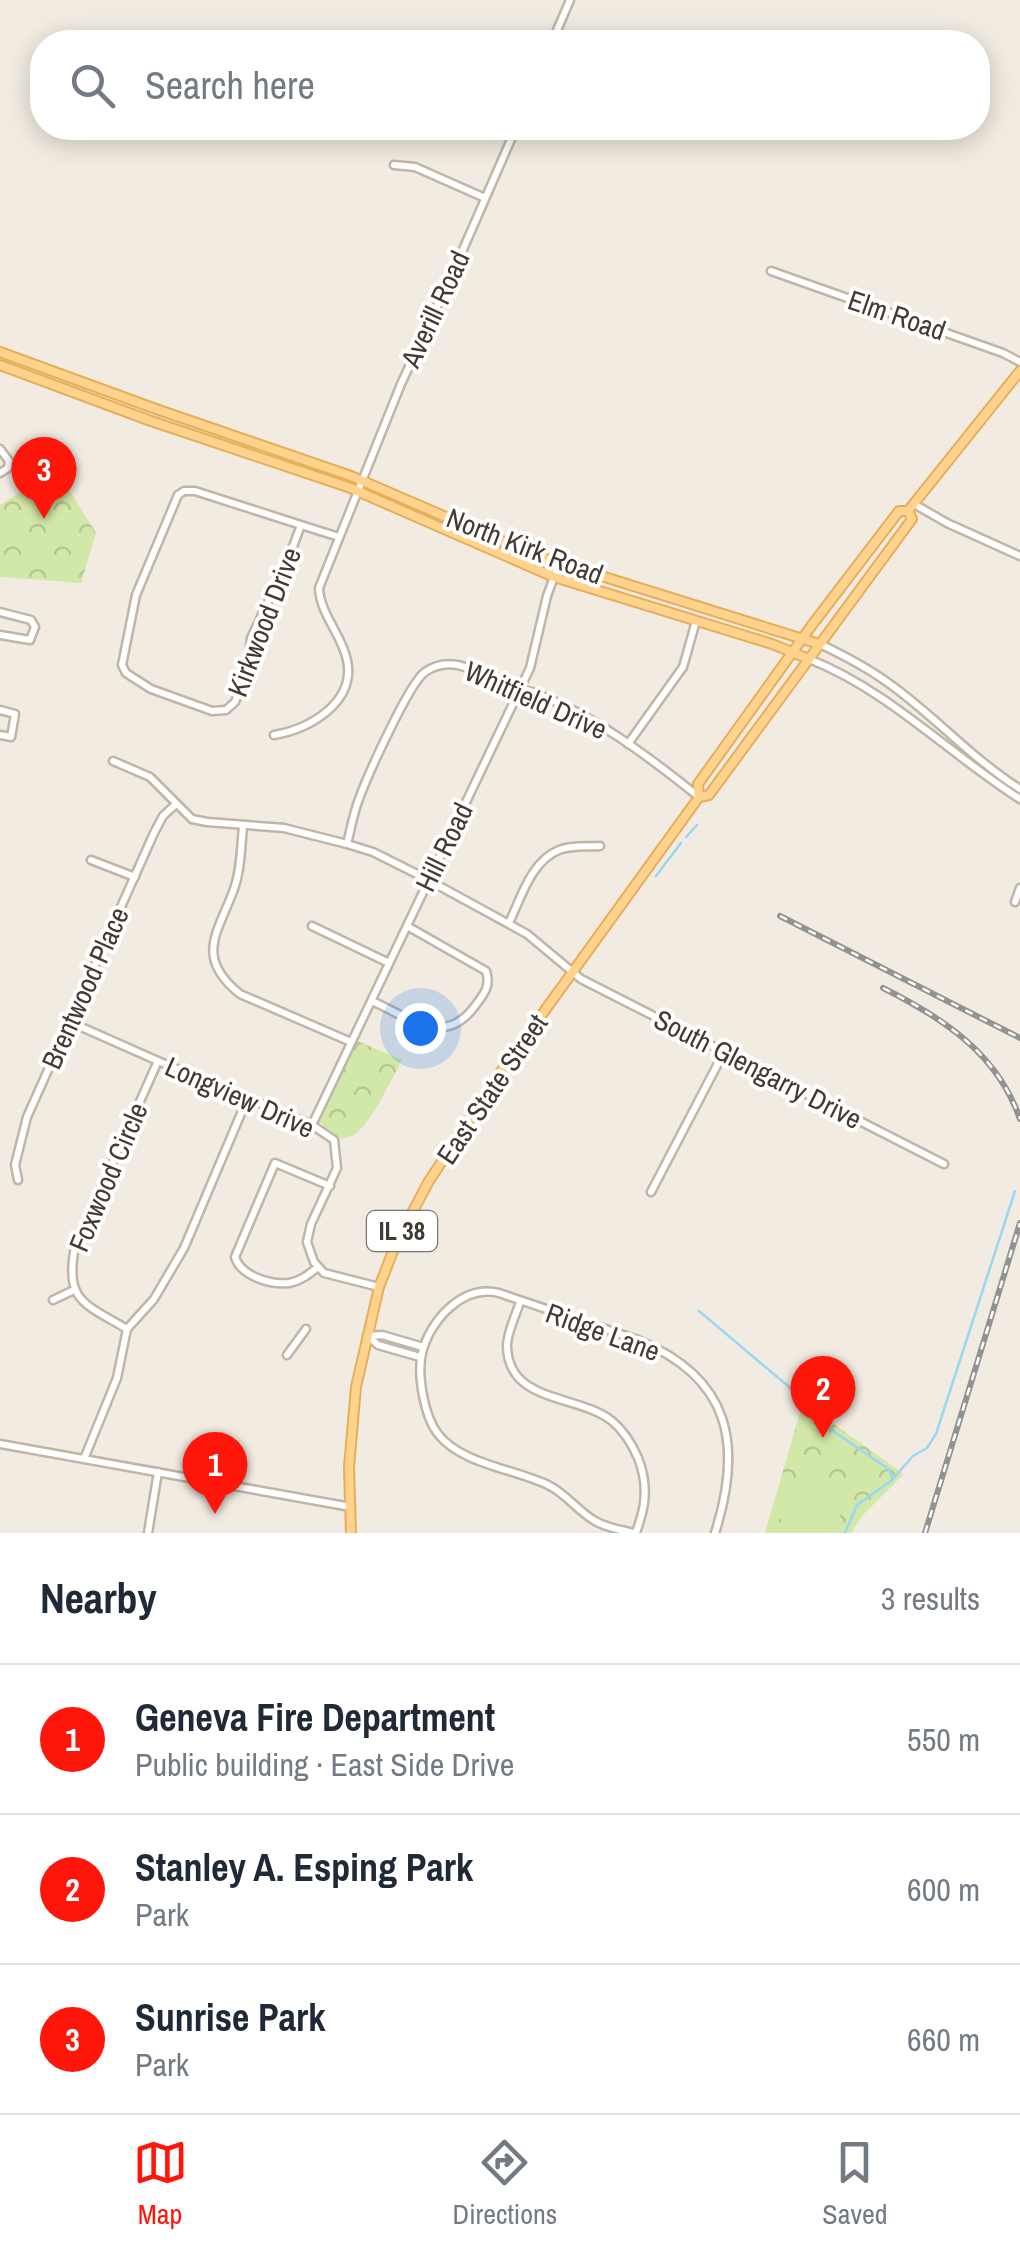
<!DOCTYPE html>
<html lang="en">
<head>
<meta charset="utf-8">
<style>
  body { margin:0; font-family:"Archivo Narrow",sans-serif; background:#f6f6f7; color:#1f2937 }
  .you { position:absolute; left:420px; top:1028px; width:35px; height:35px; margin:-25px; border:8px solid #fff; border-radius:50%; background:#1a73e8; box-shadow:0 0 0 15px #1a73e833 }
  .badge { display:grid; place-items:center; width:65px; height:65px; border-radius:50%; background:#ff160b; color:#fff; font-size:32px; font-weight:700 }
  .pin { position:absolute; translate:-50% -82px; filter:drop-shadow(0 2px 5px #0008) }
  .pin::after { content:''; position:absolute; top:52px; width:35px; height:30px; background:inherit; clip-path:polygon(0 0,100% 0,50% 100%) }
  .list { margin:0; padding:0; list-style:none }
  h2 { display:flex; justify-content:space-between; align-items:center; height:130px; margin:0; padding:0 40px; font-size:42px }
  h2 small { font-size:32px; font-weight:400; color:#747a83 }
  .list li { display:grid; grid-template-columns:65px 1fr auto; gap:30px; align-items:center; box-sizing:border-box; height:150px; padding:0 40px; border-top:2px solid #e0e1e3 }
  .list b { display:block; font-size:38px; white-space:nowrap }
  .list p { margin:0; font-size:32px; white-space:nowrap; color:#747a83 }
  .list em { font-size:32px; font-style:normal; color:#747a83 }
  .icon { flex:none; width:55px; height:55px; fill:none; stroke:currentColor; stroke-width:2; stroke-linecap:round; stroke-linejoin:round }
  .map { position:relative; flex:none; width:1020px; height:1533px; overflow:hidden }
  .search { position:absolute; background:#fff; box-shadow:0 5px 25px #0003; left:30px; right:30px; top:30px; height:110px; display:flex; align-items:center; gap:25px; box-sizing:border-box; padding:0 35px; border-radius:40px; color:#747a83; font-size:38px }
  .sheet { height:580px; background:#fff }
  nav { display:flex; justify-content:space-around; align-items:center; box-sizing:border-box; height:140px; border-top:2px solid #e0e1e3; background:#fff; font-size:28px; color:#747a83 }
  nav a { display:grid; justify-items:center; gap:5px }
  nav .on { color:#ff160b }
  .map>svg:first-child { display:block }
  .park { fill:url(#park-crowns) }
  .pitch { fill:#d2e8a8 }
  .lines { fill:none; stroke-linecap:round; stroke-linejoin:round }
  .stream { stroke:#9ad7f2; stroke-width:2.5 }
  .minor-casing { stroke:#c0b5a7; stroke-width:11 }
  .major-casing { stroke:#e7ae5a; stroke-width:12 }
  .minor { stroke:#fff; stroke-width:6 }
  .major { stroke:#ffd38d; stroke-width:8 }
  .rail-casing { stroke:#929292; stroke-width:6 }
  .rail { stroke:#fff; stroke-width:2.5; stroke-dasharray:8; stroke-linecap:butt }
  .labels { text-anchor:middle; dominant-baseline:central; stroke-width:8; stroke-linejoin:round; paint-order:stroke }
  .shield { fill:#fff; stroke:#7b7570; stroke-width:2.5 }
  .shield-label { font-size:25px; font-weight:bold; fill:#433a32 }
  .street-label { font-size:28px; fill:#433a32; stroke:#fff }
</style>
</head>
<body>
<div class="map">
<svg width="1020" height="1533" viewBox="0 0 1020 1533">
  <defs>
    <pattern id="park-crowns" width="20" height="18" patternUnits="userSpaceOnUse" patternTransform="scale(2.5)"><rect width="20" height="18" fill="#d2e8a8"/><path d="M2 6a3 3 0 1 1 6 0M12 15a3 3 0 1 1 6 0" fill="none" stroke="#b6c891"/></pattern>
  </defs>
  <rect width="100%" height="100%" fill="#f1ebe1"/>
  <!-- park -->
  <g class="park">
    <polygon points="56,469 96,533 81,583 0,577 0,505"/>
    <path d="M355 1040 402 1060C392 1078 370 1127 352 1136 346 1138 342 1138 336 1139L318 1120Z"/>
    <polygon points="803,1402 904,1474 862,1516 851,1533 765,1533"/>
  </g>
  <!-- pitch -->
  <polygon class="pitch" points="811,1483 830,1487 848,1498 832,1533 800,1533 778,1517 794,1491"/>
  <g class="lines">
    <!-- stream -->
    <g class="stream">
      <polyline points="686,837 697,825"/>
      <polyline points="656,876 681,843"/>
      <polyline points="699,1311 807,1402 814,1418 890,1470 892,1478"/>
      <polyline points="845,1533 857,1505 891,1481 913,1456 927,1448 936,1434 1015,1191"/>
    </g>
    <!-- minor casing -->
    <g class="minor-casing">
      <g id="minor">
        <polyline points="552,42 570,0"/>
        <polyline points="394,165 415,167 485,198"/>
        <polyline points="771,271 1003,353 1020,362"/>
        <polyline points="0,449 9,461 8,468 0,473"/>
        <polyline points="914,504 947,523 1020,556"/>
        <polyline points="301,525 195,491 184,491 178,495 136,595 122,665 126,673 151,689 212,711 226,710 235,702 247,671 251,638 288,560 301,525 339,537"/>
        <polyline points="0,612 31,620 35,627 30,640 0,635"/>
        <path d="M820 644C843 655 866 667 887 682 934 715 971 758 1020 789"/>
        <path d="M809 659C888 690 949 754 1020 799"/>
        <polyline points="0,710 15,714 11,737 0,735"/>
        <path d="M274 735C309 729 356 703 347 660 342 635 320 614 319 588L401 384 458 261 516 128"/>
        <polyline points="628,744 683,667 696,621"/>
        <polyline points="113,761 150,777 192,819 207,822 284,828 347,844 373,852 421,876 527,934 581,979 944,1164"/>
        <path d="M243 826C241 847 241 869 234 889 218 933 194 957 240 994L351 1042"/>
        <path d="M347 844C351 829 353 814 359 799 367 777 409 683 425 672 452 653 478 673 503 685 512 689 522 689 532 692 594 715 648 756 699 797"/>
        <polyline points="91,860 135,877"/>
        <polyline points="1015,902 1020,888"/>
        <path d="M509 923C521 898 531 861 559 850 572 845 587 847 600 846"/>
        <polyline points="312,926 389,963"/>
        <path d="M372 1001C410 1018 444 1048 475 1006 484 994 491 986 486 971L407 926"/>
        <polyline points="70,1022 158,1061 312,1125 334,1140 337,1168 311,1224 307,1242 314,1262 324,1273 379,1287"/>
        <polyline points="312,1125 530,668 547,596 559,563"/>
        <polyline points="18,1180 15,1165 27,1117 154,833 163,816 176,804"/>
        <polyline points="651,1192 724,1052"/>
        <path d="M318 1267C309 1274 301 1281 289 1283 270 1285 241 1276 235 1257L275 1163 330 1186"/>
        <polyline points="53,1300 74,1290"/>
        <path d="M520 1302C516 1315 507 1332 507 1346 508 1404 579 1394 612 1421 624 1431 632 1444 638 1458 644 1473 646 1488 644 1503 643 1513 639 1523 636 1533"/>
        <path d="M127 1329C85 1304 64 1301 75 1247L158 1061"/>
        <polyline points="367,1336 382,1335 423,1347"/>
        <polyline points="368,1336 378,1345 420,1357"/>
        <polyline points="287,1355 306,1329"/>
        <polyline points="0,1444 351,1507"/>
        <polyline points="84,1459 117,1378 127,1329 154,1299 184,1248 248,1097"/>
        <polyline points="148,1533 158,1472"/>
        <path d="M634 1533C622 1530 608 1528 597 1522 579 1513 567 1494 548 1485 515 1469 461 1464 438 1434 424 1416 417 1375 422 1353 430 1320 463 1284 499 1293L638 1340C731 1378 743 1445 715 1533"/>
      </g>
    </g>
    <!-- major casing -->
    <g class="major-casing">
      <g id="major">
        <polyline points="0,352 156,409 351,476 534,555 819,644"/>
        <polyline points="0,365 151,421 348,487 554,577 772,644 809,659"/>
        <polyline points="699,797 698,784 812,625 899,511 908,511 1020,371"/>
        <polyline points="351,1533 349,1467 356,1387 379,1287 397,1241 429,1181 504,1067 699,797 709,795 912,519 908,511"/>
      </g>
    </g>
    <!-- minor -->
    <use href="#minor" class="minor"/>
    <!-- major -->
    <use href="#major" class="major"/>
    <!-- rail casing -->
    <g class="rail-casing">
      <g id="rail">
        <polyline points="780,916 1020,1038"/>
        <path d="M883 988C943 1018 997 1053 1020 1119"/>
        <polyline points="925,1533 1020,1223"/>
      </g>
    </g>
    <!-- rail -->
    <use href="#rail" class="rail"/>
  </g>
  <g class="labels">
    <!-- shield labels -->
    <rect class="shield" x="367" y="1211" width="70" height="40" rx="8"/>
    <g class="shield-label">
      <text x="402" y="1231">IL 38</text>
    </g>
    <!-- street labels -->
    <g class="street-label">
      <text transform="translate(435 309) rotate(-65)">Averill Road</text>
      <text transform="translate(897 315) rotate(19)">Elm Road</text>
      <text transform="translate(525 546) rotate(21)">North Kirk Road</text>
      <text transform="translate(264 622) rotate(-69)">Kirkwood Drive</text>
      <text transform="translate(536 700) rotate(24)">Whitfield Drive</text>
      <text transform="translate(444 847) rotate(-64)">Hill Road</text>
      <text transform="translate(85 988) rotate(-66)">Brentwood Place</text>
      <text transform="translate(758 1069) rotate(27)">South Glengarry Drive</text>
      <text transform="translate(492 1089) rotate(-56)">East State Street</text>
      <text transform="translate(240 1097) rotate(24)">Longview Drive</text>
      <text transform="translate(108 1177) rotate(-67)">Foxwood Circle</text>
      <text transform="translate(603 1332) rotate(20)">Ridge Lane</text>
    </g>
  </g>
</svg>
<div class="you"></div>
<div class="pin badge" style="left:215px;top:1514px">1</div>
<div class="pin badge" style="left:823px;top:1438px">2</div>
<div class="pin badge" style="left:44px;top:519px">3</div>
<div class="search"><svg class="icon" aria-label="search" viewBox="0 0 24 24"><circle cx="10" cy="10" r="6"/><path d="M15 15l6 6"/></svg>Search here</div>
</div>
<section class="sheet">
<h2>Nearby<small>3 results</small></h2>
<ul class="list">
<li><span class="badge">1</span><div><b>Geneva Fire Department</b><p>Public building · East Side Drive</p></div><em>550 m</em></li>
<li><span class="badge">2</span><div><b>Stanley A. Esping Park</b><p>Park</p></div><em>600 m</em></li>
<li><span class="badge">3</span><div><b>Sunrise Park</b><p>Park</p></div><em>660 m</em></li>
</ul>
</section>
<nav>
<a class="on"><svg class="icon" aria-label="map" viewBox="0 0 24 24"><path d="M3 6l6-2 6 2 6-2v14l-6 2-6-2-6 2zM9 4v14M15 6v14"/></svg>Map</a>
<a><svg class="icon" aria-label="directions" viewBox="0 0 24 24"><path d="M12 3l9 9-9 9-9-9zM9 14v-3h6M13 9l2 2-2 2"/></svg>Directions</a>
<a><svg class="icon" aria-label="saved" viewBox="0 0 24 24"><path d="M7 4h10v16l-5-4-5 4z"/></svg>Saved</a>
</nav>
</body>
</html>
